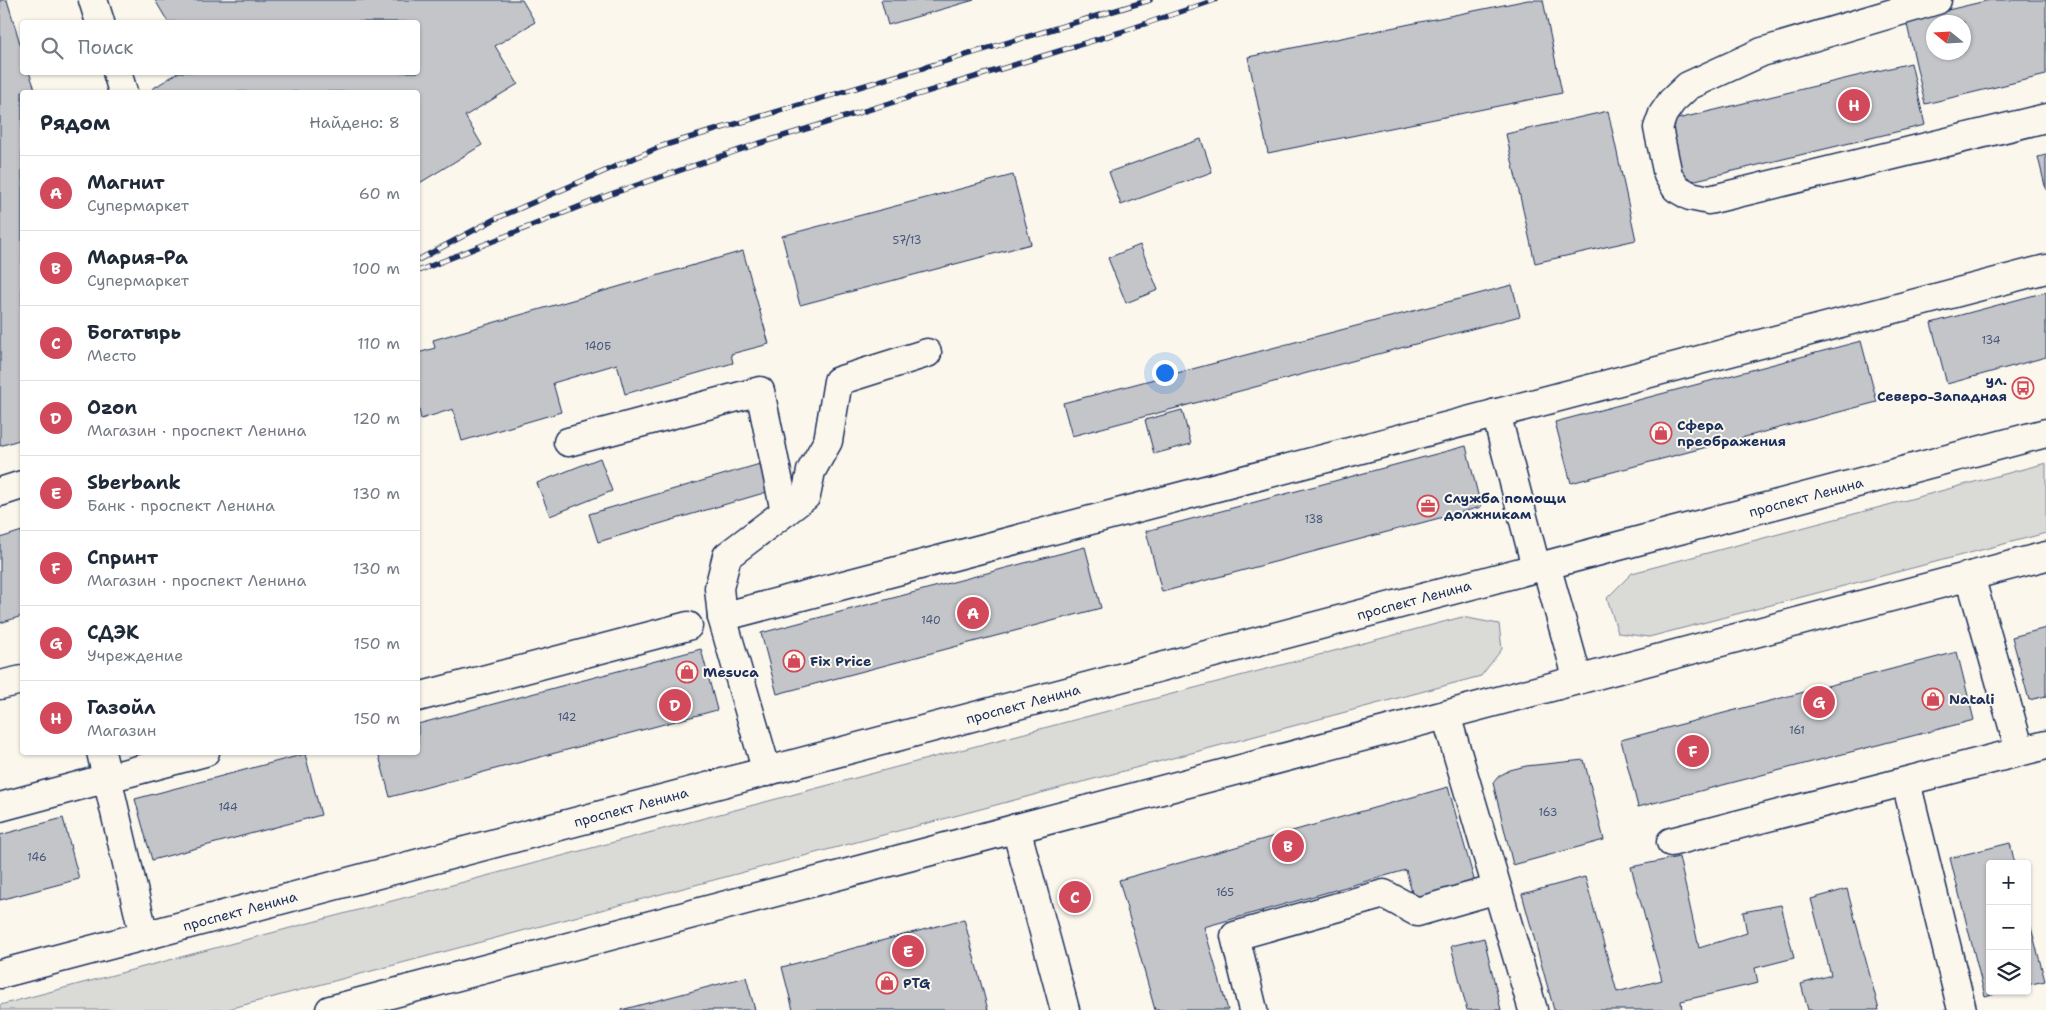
<!DOCTYPE html>
<html lang="ru">
<head>
<meta charset="utf-8">
<style>
  body { margin:0; font-family:"Shantell Sans",sans-serif; background:#f2f2f3; color:#1f2937 }
  .controls { position:absolute; right:15px; bottom:15px; display:grid; overflow:hidden; border-radius:5px; box-shadow:0 1px 4px #0004 }
  .controls button { width:45px; height:45px; display:grid; place-items:center; padding:0; border:0; border-bottom:1px solid #e0e1e3; background:#fff; color:#1f2937; font:25px sans-serif }
  .compass { position:absolute; left:1926px; top:15px; width:45px; height:45px; border-radius:50%; background:#fff; box-shadow:0 1px 4px #0004; rotate:288deg }
  .you { position:absolute; left:1164px; top:372px; width:18px; height:18px; margin:-12px; border:4px solid #fff; border-radius:50%; background:#1a73e8; box-shadow:0 0 0 8px #1a73e833 }
  .badge { display:grid; place-items:center; width:32px; height:32px; border-radius:50%; background:#d1495b; color:#fff; font-size:16px; font-weight:700 }
  .pin { position:absolute; translate:-50% -50%; border:2px solid #fff; box-shadow:0 1px 5px #0006 }
  .list { margin:0; padding:0; list-style:none }
  h2 { display:flex; justify-content:space-between; align-items:center; height:65px; margin:0; padding:0 20px; font-size:21px }
  h2 small { font-size:16px; font-weight:400; color:#747a83 }
  .list li { display:grid; grid-template-columns:32px 1fr auto; gap:15px; align-items:center; box-sizing:border-box; height:75px; padding:0 20px; border-top:1px solid #e0e1e3 }
  .list b { display:block; font-size:19px; white-space:nowrap }
  .list p { margin:0; font-size:16px; white-space:nowrap; color:#747a83 }
  .list em { font-size:16px; font-style:normal; color:#747a83 }
  .icon { flex:none; width:28px; height:28px; fill:none; stroke:currentColor; stroke-width:2; stroke-linecap:round; stroke-linejoin:round }
  .map { position:relative; flex:none; width:2046px; height:1010px; overflow:hidden }
  .search { position:absolute; background:#fff; box-shadow:0 1px 4px #0004; left:20px; top:20px; width:400px; height:55px; display:flex; align-items:center; gap:12px; box-sizing:border-box; padding:0 18px; border-radius:5px; color:#747a83; font-size:19px }
  .panel { position:absolute; background:#fff; box-shadow:0 1px 4px #0004; left:20px; top:90px; width:400px; height:665px; border-radius:5px }
  .map>svg:first-child { display:block }
  .green { fill:#dadad7; stroke:#7a849a }
  .building { fill:#c3c5c9; stroke:#1b2f5e; fill-rule:evenodd }
  .lines { fill:none; stroke-linecap:round; stroke-linejoin:round }
  .minor-casing { stroke:#1b2f5e; stroke-width:31 }
  .major-casing { stroke:#1b2f5e; stroke-width:31 }
  .minor { stroke:#fbf7ec; stroke-width:28 }
  .major { stroke:#fbf7ec; stroke-width:28 }
  .rail-casing { stroke:#1b2f5e; stroke-width:5.5 }
  .rail { stroke:#fbf7ec; stroke-width:4; stroke-dasharray:11; stroke-linecap:butt }
  .labels { text-anchor:middle; dominant-baseline:central; stroke-width:4; stroke-linejoin:round; paint-order:stroke }
  .number-label { font-size:11px; fill:#455479 }
  .poi-label { font-size:14px; font-weight:bold; fill:#1b2f5e; stroke:#fbf7ec; text-anchor:start }
  .street-label { font-size:14px; fill:#1b2f5e; stroke:#fbf7ec }
</style>
</head>
<body>
<div class="map">
<svg width="2046" height="1010" viewBox="0 0 2046 1010">
  <rect width="100%" height="100%" fill="#fbf7ec"/>
  <filter id="ink" filterUnits="userSpaceOnUse"><feTurbulence type="fractalNoise" baseFrequency=".02" numOctaves="2"/><feDisplacementMap in="SourceGraphic" scale="10" xChannelSelector="R" yChannelSelector="G"/><feConvolveMatrix kernelMatrix="1 2 1 2 8 2 1 2 1" color-interpolation-filters="sRGB"/></filter>
  <g filter="url(#ink)">
    <!-- green -->
    <g class="green">
      <polygon points="2046,463 2046,533 1649,637 1618,633 1607,598 1632,573"/>
      <polygon points="1462,617 1499,624 1502,649 1481,676 225,1010 0,1010 0,1005"/>
    </g>
    <!-- building -->
    <g class="building">
      <polygon points="0,0 7,0 22,50 22,72 29,72 36,92 22,92 22,439 0,446"/>
      <polygon points="155,0 522,0 535,22 495,46 518,84 465,116 482,145 418,184 418,92 154,92 152,89 179,72 418,72 418,22 168,22"/>
      <polygon points="881,0 974,0 888,25"/>
      <polygon points="1528,0 1543,0 1562,93 1268,153 1248,57"/>
      <path d="M1990 0H2046V75L1925 104 1906 20ZM1934 22H1964V52H1934Z"/>
      <polygon points="1911,63 1925,125 1679,184 1665,122"/>
      <polygon points="1608,111 1636,240 1535,263 1506,134"/>
      <polygon points="1201,139 1212,172 1121,205 1109,172"/>
      <polygon points="2046,155 2046,190 2038,157"/>
      <polygon points="1013,175 1031,244 800,305 782,236"/>
      <polygon points="1140,245 1158,290 1126,303 1108,258"/>
      <polygon points="743,251 769,344 731,354 733,363 625,394 617,364 553,383 561,412 462,441 453,409 421,419 418,405 418,353 435,348 433,340"/>
      <polygon points="1512,285 1520,316 1072,436 1063,403"/>
      <polygon points="2046,292 2046,357 1947,384 1931,323"/>
      <polygon points="1861,341 1877,402 1571,483 1555,422"/>
      <polygon points="1182,410 1191,444 1154,454 1145,420"/>
      <polygon points="1466,446 1481,507 1162,592 1146,531"/>
      <polygon points="600,458 612,491 550,516 537,483"/>
      <polygon points="760,464 767,492 598,542 589,514"/>
      <polygon points="22,531 22,616 0,623 0,538"/>
      <polygon points="1085,547 1101,608 777,694 761,633"/>
      <polygon points="2046,628 2046,696 2029,700 2012,637"/>
      <polygon points="701,649 717,710 390,797 378,752 418,752 418,724"/>
      <polygon points="1957,652 1974,720 1638,807 1621,740"/>
      <polygon points="305,754 321,815 152,860 135,799"/>
      <polygon points="1584,760 1604,840 1513,865 1493,783 1499,776 1510,770 1526,766"/>
      <polygon points="1448,787 1475,883 1414,900 1406,870 1204,927 1228,1010 1155,1010 1119,880"/>
      <polygon points="63,818 79,879 0,900 0,835"/>
      <polygon points="2010,843 2015,864 1990,864 1990,991 2005,991 1985,996 1950,858"/>
      <polygon points="1679,857 1699,948 1747,933 1743,912 1781,905 1794,958 1755,968 1758,983 1681,1001 1682,1010 1554,1010 1522,894 1585,877 1617,992 1662,980 1631,867"/>
      <polygon points="1847,889 1879,1010 1808,1010 1801,984 1831,975 1811,899"/>
      <polygon points="2027,912 2045,981 2027,985"/>
      <polygon points="964,919 988,1010 793,1010 782,967"/>
      <polygon points="1484,938 1501,1010 1467,1010 1451,946"/>
      <polygon points="746,977 755,1010 621,1010"/>
    </g>
    <g class="lines">
      <!-- minor casing -->
      <g class="minor-casing">
        <g id="minor">
          <polyline points="93,0 100,22"/>
          <polyline points="1937,0 1762,52 1688,86 1672,101 1663,114 1658,128 1668,175 1676,188 1690,196 1709,200 2046,118"/>
          <polyline points="117,72 123,92"/>
          <polyline points="1496,413 1536,567"/>
          <polyline points="568,442 760,391 785,512 727,556 719,588 722,617 767,772"/>
          <polyline points="0,492 22,485"/>
          <polyline points="785,512 806,496 811,471 828,441 838,381 927,353"/>
          <polyline points="1970,576 2020,751"/>
          <polyline points="722,617 2046,269"/>
          <polyline points="0,685 22,680"/>
          <polyline points="418,697 688,626"/>
          <polyline points="1446,715 1533,1010"/>
          <polyline points="101,752 144,936"/>
          <polyline points="1906,782 1962,1010"/>
          <polyline points="0,807 205,752"/>
          <polyline points="1016,828 1065,1010"/>
          <polyline points="1671,842 2046,745"/>
          <polyline points="1253,1010 1235,936 1384,894 1417,912 1497,889"/>
        </g>
      </g>
      <!-- major casing -->
      <g class="major-casing">
        <g id="major">
          <polyline points="1546,565 1578,680"/>
          <polyline points="0,974 2046,433"/>
          <polyline points="330,1010 2046,556"/>
        </g>
      </g>
      <!-- minor -->
      <use href="#minor" class="minor"/>
      <!-- major -->
      <use href="#major" class="major"/>
      <!-- rail casing -->
      <g class="rail-casing">
        <g id="rail">
          <polyline points="418,260 495,219 662,146 1150,0"/>
          <polyline points="418,271 611,194 754,145 1121,32 1215,0"/>
        </g>
      </g>
      <!-- rail -->
      <use href="#rail" class="rail"/>
    </g>
  </g>
  <!-- icons -->
  <defs>
    <g id="bus-ring" transform="scale(1.125)"><circle r="9.5" fill="#fbf7ec" stroke="#d1495b" stroke-width="1.5"/><path d="M-5-6H5V4H4V6H2V4H-2V6H-4V4H-5ZM-3.5-4V0h7V-4ZM-3.5 1.2v1.5H-2V1.2ZM2 1.2v1.5H3.5V1.2Z" fill="#d1495b"/></g>
    <g id="shop-ring" transform="scale(1.125)"><circle r="9.5" fill="#fbf7ec" stroke="#d1495b" stroke-width="1.5"/><path d="M-5-2.5h2.3a2.7 3.5 0 0 1 5.4 0H5L5.5 6h-11ZM-1.5-2.5h3a1.5 2.3 0 0 0-3 0Z" fill="#d1495b"/></g>
    <g id="office-ring" transform="scale(1.125)"><circle r="9.5" fill="#fbf7ec" stroke="#d1495b" stroke-width="1.5"/><path d="M-6-3h4V-5.5h4V-3h4V5H-6ZM-1-4.5V-3h2v-1.5ZM-6 0V1H6V0Z" fill="#d1495b"/></g>
  </defs>
  <g fill-rule="evenodd">
    <use href="#bus-ring" x="2023" y="388"/>
    <use href="#shop-ring" x="1661" y="433"/>
    <use href="#office-ring" x="1428" y="506"/>
    <use href="#shop-ring" x="794" y="661"/>
    <use href="#shop-ring" x="687" y="672"/>
    <use href="#shop-ring" x="1933" y="699"/>
    <use href="#shop-ring" x="887" y="983"/>
  </g>
  <g class="labels">
    <!-- number labels -->
    <g class="number-label">
      <text x="907" y="240">57/13</text>
      <text x="1991" y="340">134</text>
      <text x="598" y="346">140Б</text>
      <text x="1314" y="519">138</text>
      <text x="931" y="620">140</text>
      <text x="567" y="717">142</text>
      <text x="1797" y="730">161</text>
      <text x="228" y="807">144</text>
      <text x="1548" y="812">163</text>
      <text x="37" y="857">146</text>
      <text x="1225" y="892">165</text>
    </g>
    <!-- poi labels -->
    <g class="poi-label">
      <text x="2007" y="380" text-anchor="end">ул.<tspan x="2007" dy="16">Северо-Западная</tspan></text>
      <text x="1677" y="425">Сфера<tspan x="1677" dy="16">преображения</tspan></text>
      <text x="1444" y="498">Служба помощи<tspan x="1444" dy="16">должникам</tspan></text>
      <text x="810" y="661">Fix Price</text>
      <text x="703" y="672">Mesuca</text>
      <text x="1949" y="699">Natali</text>
      <text x="903" y="983">PTG</text>
    </g>
    <!-- street labels -->
    <g class="street-label">
      <text transform="translate(1806 497) rotate(-15)">проспект Ленина</text>
      <text transform="translate(1414 600) rotate(-15)">проспект Ленина</text>
      <text transform="translate(1023 704) rotate(-15)">проспект Ленина</text>
      <text transform="translate(631 807) rotate(-15)">проспект Ленина</text>
      <text transform="translate(240 911) rotate(-15)">проспект Ленина</text>
    </g>
  </g>
</svg>
<div class="controls">
<button>+</button>
<button>−</button>
<button><svg class="icon" aria-label="layers" viewBox="0 0 24 24"><path d="M12 4l9 5-9 5-9-5zM3 14l9 5 9-5"/></svg></button>
</div>
<svg class="compass" viewBox="-18 -18 36 36"><path d="M0-13l5 13h-10z" fill="#e53935"/><path d="M0 13l5-13h-10z" fill="#747a83"/></svg>
<div class="you"></div>
<div class="pin badge" style="left:973px;top:613px">A</div>
<div class="pin badge" style="left:1288px;top:846px">B</div>
<div class="pin badge" style="left:1075px;top:897px">C</div>
<div class="pin badge" style="left:675px;top:705px">D</div>
<div class="pin badge" style="left:908px;top:951px">E</div>
<div class="pin badge" style="left:1693px;top:751px">F</div>
<div class="pin badge" style="left:1819px;top:702px">G</div>
<div class="pin badge" style="left:1854px;top:105px">H</div>
<div class="search"><svg class="icon" aria-label="search" viewBox="0 0 24 24"><circle cx="10" cy="10" r="6"/><path d="M15 15l6 6"/></svg>Поиск</div>
<section class="panel">
<h2>Рядом<small>Найдено: 8</small></h2>
<ul class="list">
<li><span class="badge">A</span><div><b>Магнит</b><p>Супермаркет</p></div><em>60 m</em></li>
<li><span class="badge">B</span><div><b>Мария-Ра</b><p>Супермаркет</p></div><em>100 m</em></li>
<li><span class="badge">C</span><div><b>Богатырь</b><p>Место</p></div><em>110 m</em></li>
<li><span class="badge">D</span><div><b>Ozon</b><p>Магазин · проспект Ленина</p></div><em>120 m</em></li>
<li><span class="badge">E</span><div><b>Sberbank</b><p>Банк · проспект Ленина</p></div><em>130 m</em></li>
<li><span class="badge">F</span><div><b>Спринт</b><p>Магазин · проспект Ленина</p></div><em>130 m</em></li>
<li><span class="badge">G</span><div><b>СДЭК</b><p>Учреждение</p></div><em>150 m</em></li>
<li><span class="badge">H</span><div><b>Газойл</b><p>Магазин</p></div><em>150 m</em></li>
</ul>
</section>
</div>
</body>
</html>
